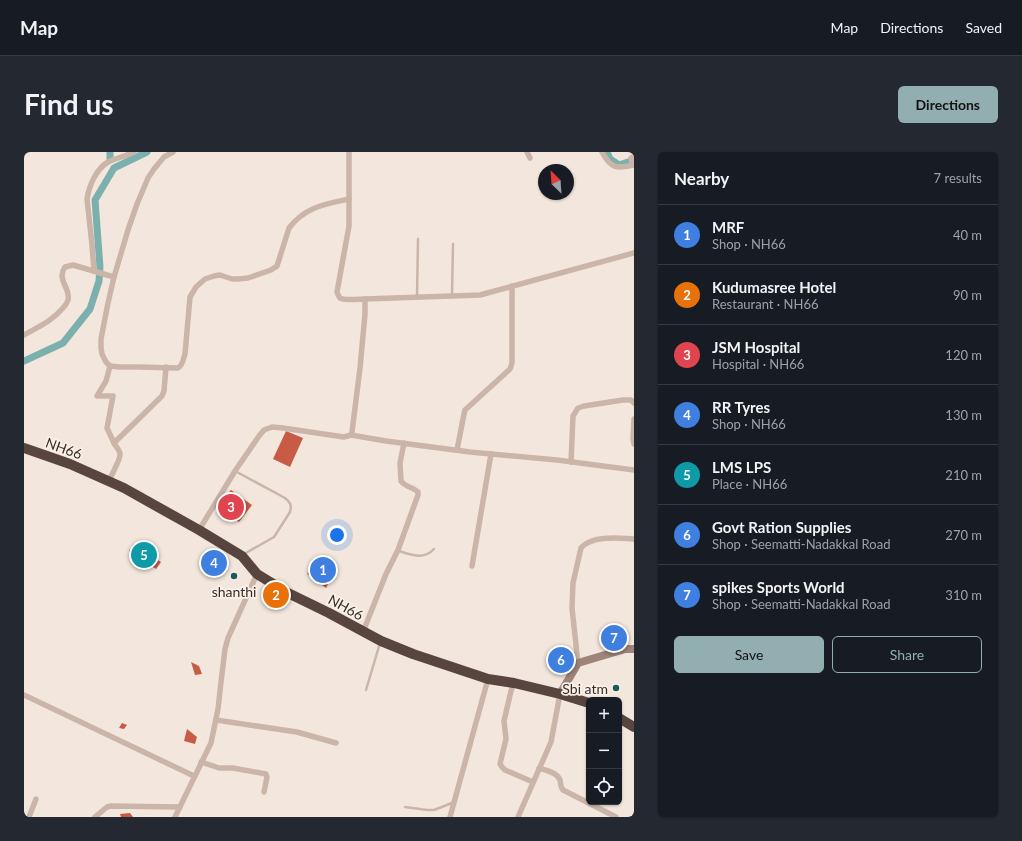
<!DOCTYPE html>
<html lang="en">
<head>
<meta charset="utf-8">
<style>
  body { margin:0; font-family:Lato,sans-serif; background:#242831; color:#f1f3f6 }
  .controls { position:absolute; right:12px; bottom:12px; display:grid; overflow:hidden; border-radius:6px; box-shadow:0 1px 3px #0004 }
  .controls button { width:36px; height:36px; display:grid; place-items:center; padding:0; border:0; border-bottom:1px solid #363941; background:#171b24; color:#f1f3f6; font:20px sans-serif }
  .compass { position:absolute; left:514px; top:12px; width:36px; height:36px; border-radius:50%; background:#171b24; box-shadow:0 1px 3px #0004; rotate:335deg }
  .you { position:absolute; left:313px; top:383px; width:14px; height:14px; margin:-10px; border:3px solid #fff; border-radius:50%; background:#1a73e8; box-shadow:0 0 0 6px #1a73e833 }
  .badge { display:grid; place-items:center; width:26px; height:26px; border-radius:50%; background:#92aeb0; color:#fff; font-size:13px; font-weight:700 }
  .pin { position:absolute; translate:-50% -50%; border:2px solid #fff; box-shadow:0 1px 4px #0006 }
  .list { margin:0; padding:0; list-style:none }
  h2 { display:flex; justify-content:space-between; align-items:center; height:52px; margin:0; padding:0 16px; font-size:17px }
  h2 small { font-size:13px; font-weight:400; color:#9ea1a6 }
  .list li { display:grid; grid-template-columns:26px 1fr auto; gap:12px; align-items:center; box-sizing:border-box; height:60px; padding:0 16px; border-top:1px solid #363941 }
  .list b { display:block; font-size:15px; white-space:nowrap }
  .list p { margin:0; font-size:13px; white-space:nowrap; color:#9ea1a6 }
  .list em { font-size:13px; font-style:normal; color:#9ea1a6 }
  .actions { display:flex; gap:8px; padding:12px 16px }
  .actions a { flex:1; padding:9px 0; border:1px solid #92aeb0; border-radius:6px; text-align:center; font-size:14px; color:#92aeb0 }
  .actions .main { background:#92aeb0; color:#111 }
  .icon { flex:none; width:22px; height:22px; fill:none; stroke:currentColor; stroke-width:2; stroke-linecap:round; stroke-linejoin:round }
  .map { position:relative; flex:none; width:610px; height:665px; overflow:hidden; border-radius:6px }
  header { display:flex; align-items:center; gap:24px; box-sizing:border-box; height:56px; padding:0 20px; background:#171b24; border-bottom:1px solid #363941 }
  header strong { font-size:19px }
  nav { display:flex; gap:22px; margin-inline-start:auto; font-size:14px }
  .intro { display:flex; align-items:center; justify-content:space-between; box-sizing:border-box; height:96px; padding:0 24px }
  h1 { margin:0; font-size:28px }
  .button { padding:10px 18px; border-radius:6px; background:#92aeb0; color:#111; font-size:14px; font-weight:700 }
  main { display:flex; gap:24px; padding:0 24px }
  aside { flex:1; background:#171b24; border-radius:6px; box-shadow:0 1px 3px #0004 }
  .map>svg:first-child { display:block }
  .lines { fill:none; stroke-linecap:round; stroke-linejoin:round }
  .canal { stroke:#7bb0af; stroke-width:7 }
  .building { fill:#c85b45 }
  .lane { stroke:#cbb5a8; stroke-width:2.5 }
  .street { stroke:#cbb5a8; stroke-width:5.5 }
  .secondary { stroke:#9f8479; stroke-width:8 }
  .highway { stroke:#59453f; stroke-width:10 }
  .poi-dot { fill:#1d5a5a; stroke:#faf1e9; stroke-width:1.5 }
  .labels { text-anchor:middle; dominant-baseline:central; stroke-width:3.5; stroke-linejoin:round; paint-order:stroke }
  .street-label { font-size:14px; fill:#382c28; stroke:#faf1e9 }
  .poi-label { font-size:14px; fill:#382c28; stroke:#faf1e9 }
</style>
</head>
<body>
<header>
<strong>Map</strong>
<nav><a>Map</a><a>Directions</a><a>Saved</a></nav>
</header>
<div class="intro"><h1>Find us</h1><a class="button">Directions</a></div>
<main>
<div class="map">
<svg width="610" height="665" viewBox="0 0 610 665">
  <rect width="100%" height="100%" fill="#f3e7dd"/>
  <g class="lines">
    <!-- canal -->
    <g class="canal">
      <polyline points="583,0 586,7 595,13 610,8"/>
      <polyline points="86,7 86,0"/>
      <polyline points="0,209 39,191 66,157 75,129 76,115 71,48 90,16 123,0"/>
    </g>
  </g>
  <!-- building -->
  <g class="building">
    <polygon points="262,279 279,286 266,315 249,307"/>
    <polygon points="207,338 228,353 215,370 194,355"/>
    <polygon points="110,392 122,400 127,393 134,397 129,405 137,410 132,417 105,399"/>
    <polygon points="295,404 313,413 302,436 283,422"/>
    <polygon points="167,510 175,514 178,522 171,523"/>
    <polygon points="98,571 103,573 100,577 95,576"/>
    <polygon points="163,577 173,585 171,592 160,589"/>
    <polygon points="106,661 109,665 97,665 96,662"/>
  </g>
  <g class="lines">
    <!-- lane -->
    <g class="lane">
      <polyline points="428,143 429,92"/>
      <polyline points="393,145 394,87"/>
      <path d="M211 319 261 346C266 350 268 353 266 360L250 385 220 402"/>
      <path d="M375 399C387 403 400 408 410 397"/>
      <polyline points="342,538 356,491"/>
      <polyline points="381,655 403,658 410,658 428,651"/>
    </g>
    <!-- street -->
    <g class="street">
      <path d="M149 0 140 5 130 17 124 26 113 52 104 78 90 125 84 151 77 187V196L78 202 82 210 86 214 95 215H114L154 216C159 213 159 208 161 202L166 145 172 135 181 127 190 124 196 123 208 127H214L224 126 247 118 253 114 265 76C281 55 301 52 325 47"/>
      <polyline points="503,0 506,6"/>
      <path d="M578 0C587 17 593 17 610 13"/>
      <polyline points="609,13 607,7 607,6 610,4"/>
      <path d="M70 119 68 93 63 47C65 34 72 17 84 10 92 6 102 4 110 0"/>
      <polyline points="341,147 456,143 610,101"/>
      <path d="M0 183C14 175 28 169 39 156 41 154 43 151 44 148 47 136 32 128 41 115L49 113 90 125"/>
      <polyline points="86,214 82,229 73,244 89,244 83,276 90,291"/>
      <polyline points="610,267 609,287 610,292"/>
      <polyline points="327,283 362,289 446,300 533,308 610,318"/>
      <polyline points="433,298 440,262 441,258 486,217 488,211 488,134"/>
      <polyline points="547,310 549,264 554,256 560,254 599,248 607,248 610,251"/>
      <path d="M85 329C87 323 97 307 96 302 96 298 92 295 90 291L138 244 140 239 142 215"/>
      <path d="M175 378 211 319 235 284 240 278 248 275 259 276 320 285 327 283 328 280 336 216 341 162V147C336 147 320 149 316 146 314 144 314 142 313 140L325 74V0"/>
      <polyline points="448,414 467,302"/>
      <path d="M339 480 362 422 374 398 394 343V340C389 335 381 335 377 329L376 311 380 291"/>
      <path d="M554 511 548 456 549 431 557 396C567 383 595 386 610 387"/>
      <polyline points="490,531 487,539 480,569 482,587 476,612 478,615 481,618 509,630"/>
      <polyline points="0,543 170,624"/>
      <polyline points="192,568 273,580 312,591"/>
      <polyline points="177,610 195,616 209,616 242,622 243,625 240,640"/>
      <path d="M515 616C522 618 534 621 536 628 537 632 536 634 539 638L592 665"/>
      <polyline points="5,665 12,647"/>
      <polyline points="71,665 83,655 87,654 156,655"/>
      <polyline points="151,665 187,591 194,557 197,530 201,497 204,486 233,422"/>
      <polyline points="426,665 464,527"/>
      <polyline points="494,665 527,590 536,542"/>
    </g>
    <!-- secondary -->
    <polyline class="secondary" points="536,542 554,511 601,497 610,497"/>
    <!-- highway -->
    <g class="highway">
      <polyline points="0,296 46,312 100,336 175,378 218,404 233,422 264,441 305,461 357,489 389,502 464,527 490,531 536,542 565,551"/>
      <polyline points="595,566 610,575"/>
    </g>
  </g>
  <!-- markers -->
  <g class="poi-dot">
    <circle cx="210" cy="424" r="4"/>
    <circle cx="592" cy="536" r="4"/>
  </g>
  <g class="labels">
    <!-- street labels -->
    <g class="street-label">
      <text transform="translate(40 296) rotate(20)">NH66</text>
      <text transform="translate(322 455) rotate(29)">NH66</text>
    </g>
    <!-- poi labels -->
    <g class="poi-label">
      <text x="210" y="439">shanthi</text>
      <text x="584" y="536" text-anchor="end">Sbi atm</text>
    </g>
  </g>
</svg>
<div class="controls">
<button>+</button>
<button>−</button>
<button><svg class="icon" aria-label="locate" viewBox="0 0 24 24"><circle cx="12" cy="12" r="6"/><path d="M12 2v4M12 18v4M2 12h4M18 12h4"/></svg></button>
</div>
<svg class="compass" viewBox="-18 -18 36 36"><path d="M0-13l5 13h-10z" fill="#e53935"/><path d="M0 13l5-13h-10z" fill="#9ea1a6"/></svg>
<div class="you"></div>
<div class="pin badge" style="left:299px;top:418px;background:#3f7fe0">1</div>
<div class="pin badge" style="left:252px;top:443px;background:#e8710a">2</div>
<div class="pin badge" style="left:207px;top:355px;background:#e0444e">3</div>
<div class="pin badge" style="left:190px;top:411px;background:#3f7fe0">4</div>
<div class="pin badge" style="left:120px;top:403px;background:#0f9aa8">5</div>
<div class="pin badge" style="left:537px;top:508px;background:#3f7fe0">6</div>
<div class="pin badge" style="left:590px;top:486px;background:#3f7fe0">7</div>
</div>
<aside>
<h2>Nearby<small>7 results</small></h2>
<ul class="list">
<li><span class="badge" style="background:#3f7fe0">1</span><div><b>MRF</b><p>Shop · NH66</p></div><em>40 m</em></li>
<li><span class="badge" style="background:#e8710a">2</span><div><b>Kudumasree Hotel</b><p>Restaurant · NH66</p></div><em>90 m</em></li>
<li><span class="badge" style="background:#e0444e">3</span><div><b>JSM Hospital</b><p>Hospital · NH66</p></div><em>120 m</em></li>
<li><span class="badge" style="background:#3f7fe0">4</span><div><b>RR Tyres</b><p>Shop · NH66</p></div><em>130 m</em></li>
<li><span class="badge" style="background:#0f9aa8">5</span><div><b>LMS LPS</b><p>Place · NH66</p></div><em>210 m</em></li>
<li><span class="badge" style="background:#3f7fe0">6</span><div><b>Govt Ration Supplies</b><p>Shop · Seematti-Nadakkal Road</p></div><em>270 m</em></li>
<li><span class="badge" style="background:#3f7fe0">7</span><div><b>spikes Sports World</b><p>Shop · Seematti-Nadakkal Road</p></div><em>310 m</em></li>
</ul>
<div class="actions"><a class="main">Save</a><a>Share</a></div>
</aside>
</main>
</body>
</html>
